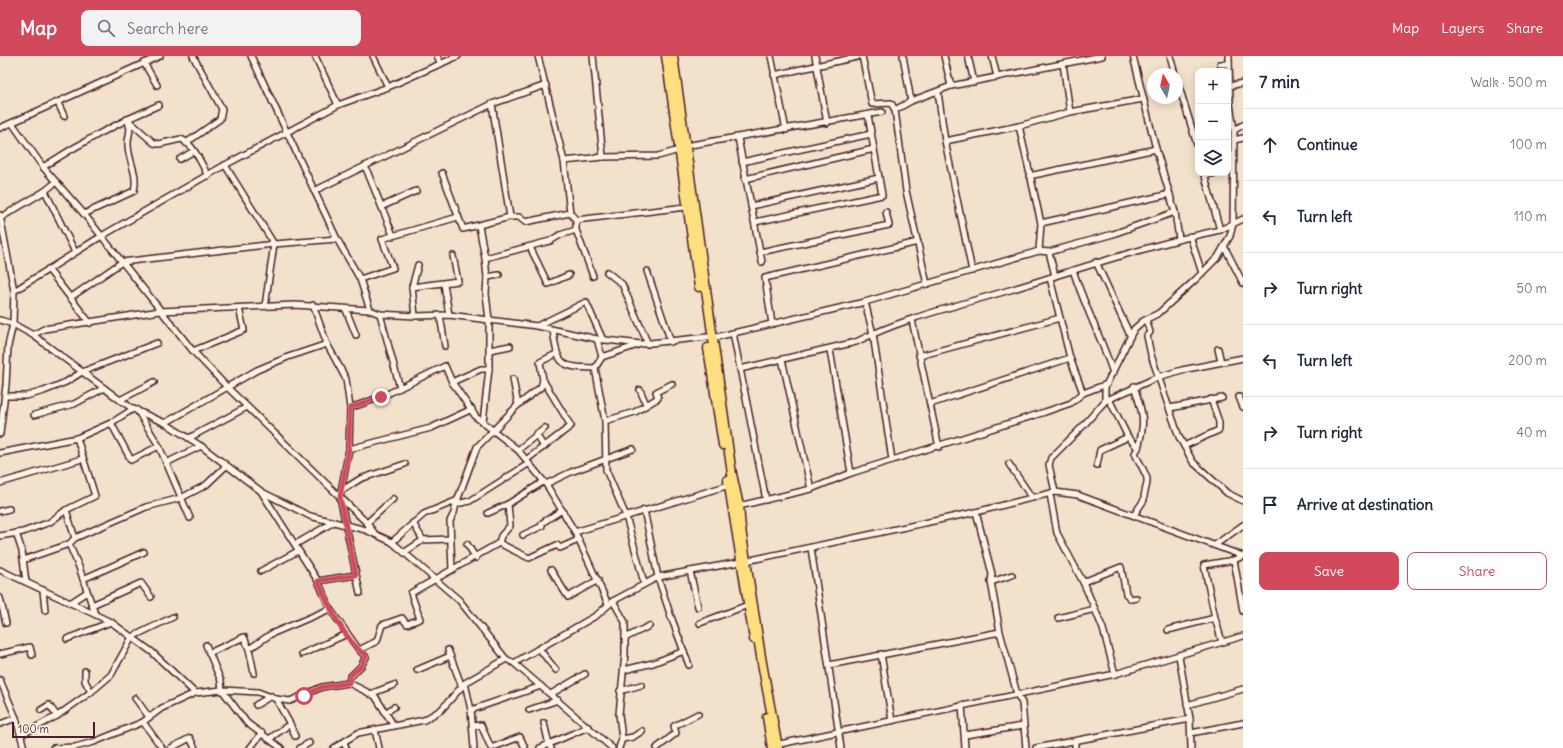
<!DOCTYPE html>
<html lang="en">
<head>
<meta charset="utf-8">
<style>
  body { margin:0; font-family:Delius,sans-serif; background:#f2f2f3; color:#1f2937 }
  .controls { position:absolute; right:12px; top:12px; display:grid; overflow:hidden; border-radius:8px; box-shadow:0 2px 10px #0003 }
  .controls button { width:36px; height:36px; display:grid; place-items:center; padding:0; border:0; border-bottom:1px solid #e0e1e3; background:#fff; color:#1f2937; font:20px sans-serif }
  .compass { position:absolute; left:1147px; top:12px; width:36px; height:36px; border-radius:50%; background:#fff; box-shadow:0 2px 10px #0003; rotate:351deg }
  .scale { position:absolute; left:12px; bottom:10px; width:83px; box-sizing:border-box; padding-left:4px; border:2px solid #4a1f2b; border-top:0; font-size:11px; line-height:14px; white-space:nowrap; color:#4a1f2b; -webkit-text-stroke:3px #fcf5e5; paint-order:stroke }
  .stop { position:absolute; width:12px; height:12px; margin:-9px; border:3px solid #d1495b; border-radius:50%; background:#fff }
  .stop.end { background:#d1495b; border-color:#fff; box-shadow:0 1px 4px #0008 }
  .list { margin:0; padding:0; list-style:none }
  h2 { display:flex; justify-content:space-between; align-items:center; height:52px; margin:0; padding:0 16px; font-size:17px }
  h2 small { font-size:13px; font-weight:400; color:#747a83 }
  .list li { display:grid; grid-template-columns:26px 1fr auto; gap:12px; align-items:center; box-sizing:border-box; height:72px; padding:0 16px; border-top:1px solid #e0e1e3 }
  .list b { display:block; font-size:15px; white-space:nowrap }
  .list em { font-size:13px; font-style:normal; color:#747a83 }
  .actions { display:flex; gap:8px; padding:12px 16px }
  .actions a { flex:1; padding:9px 0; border:1px solid #d1495b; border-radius:8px; text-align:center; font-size:14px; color:#d1495b }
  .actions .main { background:#d1495b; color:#fff }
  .icon { flex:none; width:22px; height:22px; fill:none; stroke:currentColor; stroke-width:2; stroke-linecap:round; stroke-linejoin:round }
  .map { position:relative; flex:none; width:1243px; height:692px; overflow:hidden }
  header { display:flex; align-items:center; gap:24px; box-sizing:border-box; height:56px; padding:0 20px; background:#d1495b; color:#fff }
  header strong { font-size:19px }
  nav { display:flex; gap:22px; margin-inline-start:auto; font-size:14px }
  .search { width:280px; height:36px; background:#f2f2f3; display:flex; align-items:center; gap:10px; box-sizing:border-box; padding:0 14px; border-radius:8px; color:#747a83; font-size:15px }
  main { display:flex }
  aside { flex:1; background:#fff }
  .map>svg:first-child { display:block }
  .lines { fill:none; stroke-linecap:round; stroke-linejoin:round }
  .minor-casing { stroke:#4a1f2b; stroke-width:8 }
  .primary-casing { stroke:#4a1f2b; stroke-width:11 }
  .minor { stroke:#fcf5e5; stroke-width:5 }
  .primary { stroke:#fddf80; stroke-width:8 }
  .route { stroke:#d1495b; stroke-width:5 }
</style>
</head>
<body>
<header>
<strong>Map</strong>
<div class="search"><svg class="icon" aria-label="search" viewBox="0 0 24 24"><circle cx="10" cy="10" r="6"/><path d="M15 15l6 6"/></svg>Search here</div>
<nav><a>Map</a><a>Layers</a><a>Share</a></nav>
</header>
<main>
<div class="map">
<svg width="1243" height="692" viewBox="0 0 1243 692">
  <rect width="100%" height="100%" fill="#f3e2cb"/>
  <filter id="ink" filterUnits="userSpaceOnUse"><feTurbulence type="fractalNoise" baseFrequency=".025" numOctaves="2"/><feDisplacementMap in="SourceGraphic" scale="8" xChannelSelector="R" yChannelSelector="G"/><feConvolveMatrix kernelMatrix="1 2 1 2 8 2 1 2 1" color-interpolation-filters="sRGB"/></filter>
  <g filter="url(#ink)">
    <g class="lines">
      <!-- minor casing -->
      <g class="minor-casing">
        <g id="minor">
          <polyline points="251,0 337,183 360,223 370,254"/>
          <polyline points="315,0 338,49"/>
          <polyline points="373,0 388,31"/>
          <polyline points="437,0 441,8"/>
          <polyline points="538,0 564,105 570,157 576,164 576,174 593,220"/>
          <polyline points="593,0 603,101"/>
          <polyline points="771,0 786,74"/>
          <polyline points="815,0 827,67"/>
          <polyline points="862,0 872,48 891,47 895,54 906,135 927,228"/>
          <polyline points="903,0 911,45"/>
          <polyline points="944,0 951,30"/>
          <polyline points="968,0 974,26"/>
          <polyline points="992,0 997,21"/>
          <polyline points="1170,0 1175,18"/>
          <polyline points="144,7 157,29"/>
          <polyline points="1063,8 1070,56"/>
          <polyline points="1220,8 1229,8"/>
          <polyline points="774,19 857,1"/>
          <polyline points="1177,24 1198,92"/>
          <polyline points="1229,30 1243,27"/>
          <polyline points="938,36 945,85 972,215"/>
          <polyline points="58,47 64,60"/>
          <polyline points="492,48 510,161"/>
          <polyline points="895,54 911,45 951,30 1102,0"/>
          <path d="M129 65 154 87 159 88 181 83C194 88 202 109 208 120"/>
          <polyline points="12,67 43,111 84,158 193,295 227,331 340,441 360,537"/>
          <polyline points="1019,70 1041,167 1039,195"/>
          <polyline points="0,72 160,0"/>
          <polyline points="1234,74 1243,69"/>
          <polyline points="738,82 762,206"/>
          <polyline points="1234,84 1243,82"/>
          <polyline points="945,85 1019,70 1070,56 1143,43"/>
          <polyline points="186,87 220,63 222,53 193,0"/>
          <polyline points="685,90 882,56"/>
          <polyline points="180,103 194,95"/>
          <polyline points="564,105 603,101 658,100 679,94"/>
          <polyline points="742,106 871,78"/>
          <polyline points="225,109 274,188 265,250"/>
          <polyline points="365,110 393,179"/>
          <path d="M43 111C80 87 119 66 159 49"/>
          <polyline points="442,117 463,173 510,161 519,161 525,166 570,157"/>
          <polyline points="1204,119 1216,117"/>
          <polyline points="1029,120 1156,93"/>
          <polyline points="745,123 874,93"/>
          <polyline points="45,135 75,196"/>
          <polyline points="314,135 492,48 546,29"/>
          <polyline points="383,150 416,135"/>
          <polyline points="751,150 879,122"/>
          <polyline points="1175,156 1179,183"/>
          <path d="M84 158 134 135C139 117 127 104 128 86 129 75 132 75 127 63"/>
          <polyline points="0,159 14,235 13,268 8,290 6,329 0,378"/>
          <polyline points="0,162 45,135 56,126"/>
          <polyline points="576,164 686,151"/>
          <polyline points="755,166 882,139 868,59"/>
          <polyline points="1041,167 1170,138"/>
          <polyline points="479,170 485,202 487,221 486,238 489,264 489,313 483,366"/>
          <polyline points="1220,174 1243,163"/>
          <polyline points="1190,180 1202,217"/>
          <polyline points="530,191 548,228 569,219"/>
          <polyline points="1225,192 1243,227"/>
          <polyline points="760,196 889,169 886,156"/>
          <polyline points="1049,196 1113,178 1175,156 1156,93 1133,0"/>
          <polyline points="485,202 550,185 560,179 576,174"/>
          <polyline points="1096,206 1130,279"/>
          <polyline points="48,213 90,267"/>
          <path d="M1073 214C1084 249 1101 281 1113 317"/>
          <polyline points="647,215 671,286"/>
          <polyline points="607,216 622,228 648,288"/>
          <polyline points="487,221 499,219"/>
          <polyline points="1050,222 1070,302 1083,337"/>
          <polyline points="360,223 393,212 382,183 458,161"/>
          <polyline points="444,228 449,259"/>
          <polyline points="412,231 458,225 453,200"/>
          <polyline points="14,235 100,181 225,109 338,49 388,31 458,0"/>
          <polyline points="70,242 122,206 274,188 337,183"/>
          <polyline points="865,246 873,278 892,404"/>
          <polyline points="313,249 327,288 346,323 350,352 349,393 340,441 367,467 375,478"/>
          <polyline points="346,254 356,279"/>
          <polyline points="380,258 400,332"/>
          <polyline points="440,259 445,290"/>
          <polyline points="415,260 412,231 418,209"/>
          <polyline points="0,264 13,268 33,279 120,344 133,353 165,367 201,390 262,436 310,460 366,474 392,486 459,544 506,603 514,607 612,692"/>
          <polyline points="912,264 939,391"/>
          <polyline points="1146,264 1150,276 1147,280 1151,299 1179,381 1193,406 1227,437 1243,445"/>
          <polyline points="772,268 765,222 918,186"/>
          <polyline points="537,270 586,246 603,284"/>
          <path d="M553 274C558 310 560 311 595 312L602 301 638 289"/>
          <polyline points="733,277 766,444"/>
          <polyline points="33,279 44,273 160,255 295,249 370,254 380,258 415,260 449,259 537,270 597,283 641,288 707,281"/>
          <polyline points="712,282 865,246 1039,195 1049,196 1055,220"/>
          <polyline points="597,283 602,301"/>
          <polyline points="1218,293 1221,306"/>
          <polyline points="490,294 510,290"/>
          <polyline points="830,294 851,417"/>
          <polyline points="193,295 244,274 239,252"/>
          <polyline points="919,300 1060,262"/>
          <polyline points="782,303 811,433"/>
          <polyline points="595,312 605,365 606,414 626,460 644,527"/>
          <path d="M740 313 856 286C905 261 961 249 1013 233 1082 212 1149 189 1220 174L1204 117"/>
          <polyline points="513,323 518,349"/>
          <polyline points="452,326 481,313 489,313"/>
          <path d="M1134 330C1143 358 1146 364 1138 392"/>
          <polyline points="640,334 646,348"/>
          <polyline points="5,340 26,340 44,335 66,326 82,316 157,287"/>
          <polyline points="1239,341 1243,351"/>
          <path d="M1109 343 1128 381 1138 392 1135 397C1137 403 1147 419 1147 423 1148 430 1143 437 1144 444L1134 459"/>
          <polyline points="120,344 154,326"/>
          <polyline points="1105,345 1158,321 1182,314 1243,302"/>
          <polyline points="930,348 1070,302"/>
          <polyline points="350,352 381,341 445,310 452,326 476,361 518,394 546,428 575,476 608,548"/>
          <polyline points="1170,352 1222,342"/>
          <polyline points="137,354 159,390 190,462"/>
          <polyline points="34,359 74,348 104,332"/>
          <polyline points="605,365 635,356 658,342 656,336 672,328"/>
          <polyline points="111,367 131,404 159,390"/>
          <polyline points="165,367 257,314 288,301 327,288"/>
          <polyline points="536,378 544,391"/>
          <polyline points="189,382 247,351"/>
          <polyline points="1184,390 1219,374 1219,366 1211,343"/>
          <polyline points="349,393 431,372 472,353"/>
          <polyline points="518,394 545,372"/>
          <polyline points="0,397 77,382 111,367 133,353"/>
          <polyline points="526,404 571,370 543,324 540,306 556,298"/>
          <polyline points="166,407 201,390"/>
          <polyline points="1009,408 1032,442"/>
          <polyline points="1097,409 1100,394 1128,381"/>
          <polyline points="0,427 82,403"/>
          <polyline points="546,428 571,416 633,393"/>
          <polyline points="341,435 360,423 405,408"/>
          <polyline points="1055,436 1049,409 1051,402 1083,370 1105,345 1105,331 1134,273 1143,265 1159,257 1195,224 1218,201 1230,180 1233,168 1234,74 1230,48 1229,0"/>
          <polyline points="262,437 318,525 330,553 359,594 366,601 361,610 350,621 349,627"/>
          <polyline points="1050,438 1057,477 1083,526 1095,553 1103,573 1115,618"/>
          <polyline points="456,448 470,445 528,408"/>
          <polyline points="739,450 811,433 851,417 1045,356 1071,347 1083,337 1107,328"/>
          <polyline points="66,454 75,482"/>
          <polyline points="644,454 658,521 670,558 689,609"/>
          <polyline points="0,455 9,453"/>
          <polyline points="976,456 992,518 991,526 1000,576 1017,638 1022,647 1026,692"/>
          <polyline points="488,457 508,448 543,426"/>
          <polyline points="367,467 393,443"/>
          <polyline points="413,467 423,484 451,483"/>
          <polyline points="575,476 729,429"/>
          <polyline points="16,477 22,495 26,526"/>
          <polyline points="523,479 542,470 542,467 562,454"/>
          <polyline points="0,480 23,476 50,466 66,454 95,440 77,382"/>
          <polyline points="392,486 424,458 458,444"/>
          <polyline points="499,487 529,502 557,489 560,492 578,484"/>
          <polyline points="69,488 79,511 95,558"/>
          <polyline points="296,488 332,467"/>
          <polyline points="467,488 476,502"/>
          <polyline points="1215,489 1243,469"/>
          <polyline points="811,492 841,692"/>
          <polyline points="405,496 423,484"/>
          <polyline points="23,504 69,488 75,482 146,451 181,442 206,429 226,410"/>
          <polyline points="1234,504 1243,555"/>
          <polyline points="746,505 976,456 1055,436 1078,439 1243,500"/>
          <polyline points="0,514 111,566 152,596 195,637"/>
          <polyline points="452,514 450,465 454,457 456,448 477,391 518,349 541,331 543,324"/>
          <polyline points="551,514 568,541 598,524"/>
          <polyline points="261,515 298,495"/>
          <polyline points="690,515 698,551"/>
          <polyline points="83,523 144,496"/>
          <polyline points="318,525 356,519"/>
          <polyline points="991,526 1012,519"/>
          <polyline points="1083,526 1121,511 1126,538 1131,543 1136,542"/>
          <polyline points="43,534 45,554"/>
          <polyline points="0,542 6,567"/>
          <polyline points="613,545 625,566 625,598 619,658 622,683 619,692"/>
          <polyline points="70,547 87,536"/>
          <polyline points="92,549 141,527 151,541"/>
          <polyline points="1058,562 1095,553"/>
          <polyline points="700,567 748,549"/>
          <polyline points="1168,574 1215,562"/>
          <polyline points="625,582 649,570"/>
          <polyline points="67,583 111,566"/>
          <polyline points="1222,586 1215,562 1204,509 1234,504 1243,500"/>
          <polyline points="206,589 221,625 222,634 247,667 281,692"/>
          <polyline points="359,594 377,585 382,569 402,562 407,568 420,563 411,537 499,487 501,480 510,470 508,448"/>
          <polyline points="448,594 462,631"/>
          <polyline points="540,594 556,614"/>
          <polyline points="209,597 244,581 249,593"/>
          <polyline points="0,598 30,591 32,599"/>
          <polyline points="302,598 347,578"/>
          <polyline points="881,598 892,665"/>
          <polyline points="1179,600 1190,663 1191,692"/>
          <polyline points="514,607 597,559 613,545 658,521 740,506"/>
          <polyline points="829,609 1000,576"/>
          <polyline points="417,614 450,600"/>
          <polyline points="624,614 653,607 684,595"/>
          <polyline points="85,615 85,625 91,636"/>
          <polyline points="254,617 249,593 271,578 330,553"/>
          <polyline points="0,624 16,662 24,692"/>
          <polyline points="465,627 471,654 474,692"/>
          <polyline points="620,635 641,629"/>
          <polyline points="370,638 394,629"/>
          <polyline points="551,638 585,618"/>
          <polyline points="135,642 149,661"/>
          <polyline points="276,643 290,668"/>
          <polyline points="256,649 271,640"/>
          <polyline points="962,649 965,692"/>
          <polyline points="1187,649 1243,633"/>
          <polyline points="41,654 49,649 57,660"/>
          <polyline points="471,654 541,630"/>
          <polyline points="529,654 558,644"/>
          <polyline points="385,657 394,651"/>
          <polyline points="143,666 162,692"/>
          <polyline points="544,667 549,689 551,692"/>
          <polyline points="0,668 16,662"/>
          <polyline points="473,670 481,669 491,692 520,681 525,692"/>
          <polyline points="375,674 379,692"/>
          <polyline points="1191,677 1243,667"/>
          <polyline points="21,679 57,660 91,636 111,619 132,581 173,561"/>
          <polyline points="965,679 1023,670"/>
          <polyline points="269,683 290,668 295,680"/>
          <polyline points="622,683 633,681 642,675"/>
          <polyline points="344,686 346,692"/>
          <polyline points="1075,686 1075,692"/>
          <polyline points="775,689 1115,618 1243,580"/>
          <polyline points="53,692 75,691 94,686 143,666 162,652 195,637 222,634 258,636 276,643 290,645 322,631 349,627 375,640 394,670"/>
          <polyline points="171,692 190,682 195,692"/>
          <polyline points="250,692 262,677"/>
          <polyline points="300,692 309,687"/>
          <polyline points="334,692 358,677 424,664 441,654 465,627 506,603"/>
          <polyline points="540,692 588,671"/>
          <polyline points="657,692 676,677 674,670 698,658"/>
          <polyline points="1036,692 1190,663"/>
        </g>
      </g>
      <!-- primary casing -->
      <g class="primary-casing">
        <g id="primary">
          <polyline points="666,0 699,231"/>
          <polyline points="673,0 732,418 739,450 741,473 762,607 778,692"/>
          <polyline points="708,292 723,389"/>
          <polyline points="728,424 754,583"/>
          <polyline points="767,661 772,692"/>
        </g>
      </g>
      <!-- minor -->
      <use href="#minor" class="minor"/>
      <!-- primary -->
      <use href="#primary" class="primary"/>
    </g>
  </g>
  <g class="lines" filter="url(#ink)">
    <!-- route -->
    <path class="route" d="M304 640 322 631 349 627 350 620 361 610 366 600C344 583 329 551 318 525L356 519 340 441 349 393 350 352 381 341"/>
  </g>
</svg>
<div class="controls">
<button>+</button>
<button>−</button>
<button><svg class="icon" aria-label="layers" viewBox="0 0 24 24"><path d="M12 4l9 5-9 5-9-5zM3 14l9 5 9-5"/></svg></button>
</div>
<svg class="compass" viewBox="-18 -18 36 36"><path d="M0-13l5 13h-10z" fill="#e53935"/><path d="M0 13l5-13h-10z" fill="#747a83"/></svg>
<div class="scale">100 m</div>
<div class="stop" style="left:304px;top:640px"></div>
<div class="stop end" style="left:381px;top:341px"></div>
</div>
<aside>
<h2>7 min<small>Walk · 500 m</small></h2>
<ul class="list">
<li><svg class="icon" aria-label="ahead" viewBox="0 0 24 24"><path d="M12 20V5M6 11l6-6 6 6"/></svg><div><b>Continue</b></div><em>100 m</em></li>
<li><svg class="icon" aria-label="left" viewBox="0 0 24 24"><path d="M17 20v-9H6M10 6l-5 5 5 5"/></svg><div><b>Turn left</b></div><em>110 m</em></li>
<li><svg class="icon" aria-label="right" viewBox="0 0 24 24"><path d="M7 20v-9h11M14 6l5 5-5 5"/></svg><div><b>Turn right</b></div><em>50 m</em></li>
<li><svg class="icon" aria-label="left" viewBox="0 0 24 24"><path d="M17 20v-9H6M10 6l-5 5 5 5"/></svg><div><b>Turn left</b></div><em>200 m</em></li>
<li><svg class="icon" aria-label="right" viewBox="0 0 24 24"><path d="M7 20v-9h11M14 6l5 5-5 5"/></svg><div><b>Turn right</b></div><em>40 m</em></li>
<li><svg class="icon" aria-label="arrive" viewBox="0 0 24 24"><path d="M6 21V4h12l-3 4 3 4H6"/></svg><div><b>Arrive at destination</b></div></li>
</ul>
<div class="actions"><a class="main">Save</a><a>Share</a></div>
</aside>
</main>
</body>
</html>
